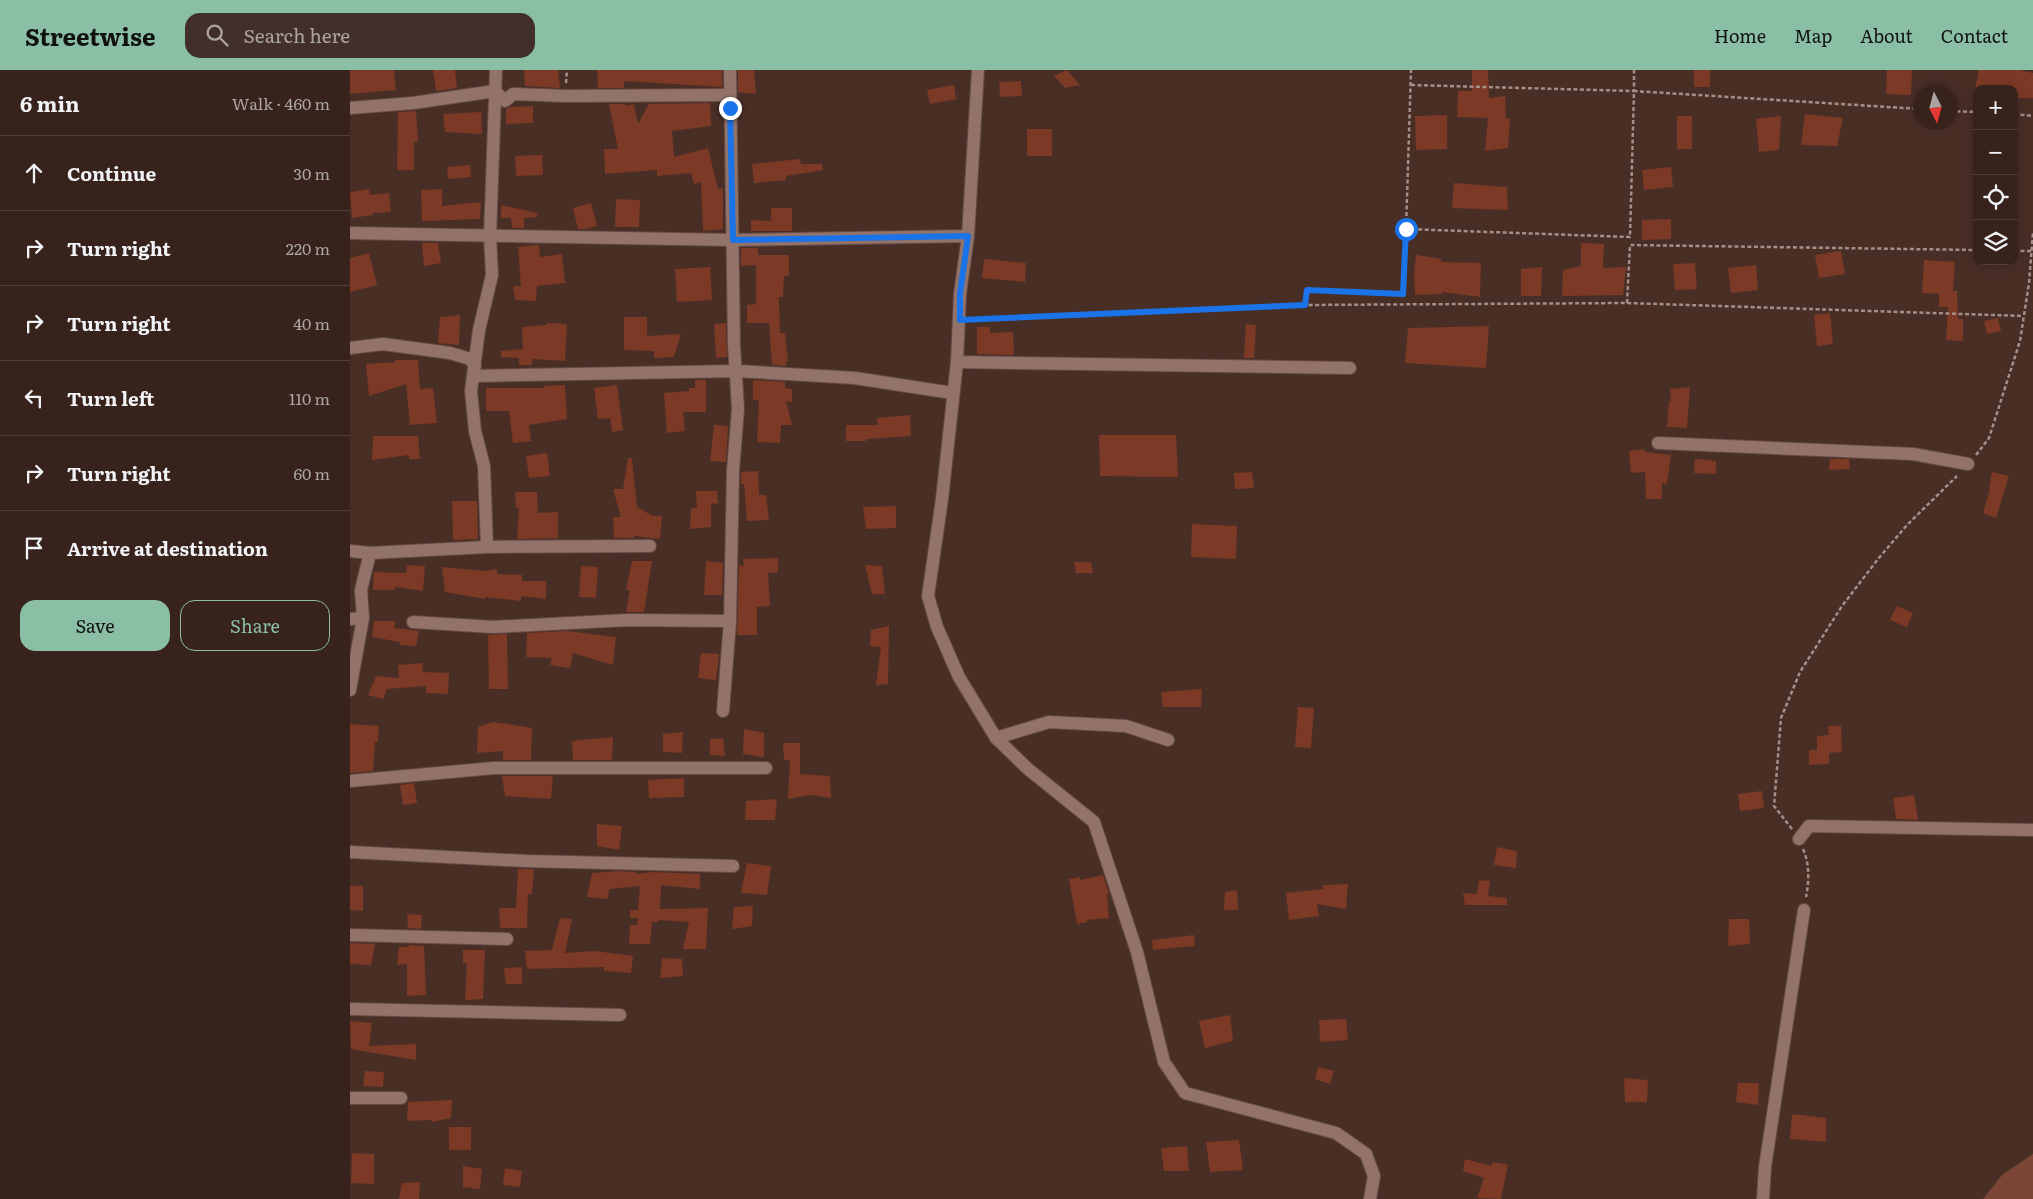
<!DOCTYPE html>
<html lang="en">
<head>
<meta charset="utf-8">
<style>
  body { margin:0; font-family:Literata,serif; background:#422f29; color:#f1f3f6 }
  .controls { position:absolute; right:15px; top:15px; display:grid; overflow:hidden; border-radius:10px; box-shadow:0 2px 12px #0003 }
  .controls button { width:45px; height:45px; display:grid; place-items:center; padding:0; border:0; border-bottom:1px solid #513f3b; background:#37221c; color:#f1f3f6; font:25px sans-serif }
  .compass { position:absolute; left:1563px; top:15px; width:45px; height:45px; border-radius:50%; background:#37221c; box-shadow:0 2px 12px #0003; rotate:174deg }
  .stop { position:absolute; width:15px; height:15px; margin:-11px; border:4px solid #1a73e8; border-radius:50%; background:#fff }
  .stop.end { background:#1a73e8; border-color:#fff; box-shadow:0 1px 5px #0008 }
  .list { margin:0; padding:0; list-style:none }
  h2 { display:flex; justify-content:space-between; align-items:center; height:65px; margin:0; padding:0 20px; font-size:21px }
  h2 small { font-size:16px; font-weight:400; color:#aaa4a3 }
  .list li { display:grid; grid-template-columns:32px 1fr auto; gap:15px; align-items:center; box-sizing:border-box; height:75px; padding:0 20px; border-top:1px solid #513f3b }
  .list b { display:block; font-size:19px; white-space:nowrap }
  .list em { font-size:16px; font-style:normal; color:#aaa4a3 }
  .actions { display:flex; gap:10px; padding:15px 20px }
  .actions a { flex:1; padding:11px 0; border:1px solid #8abfa5; border-radius:15px; text-align:center; font-size:18px; color:#8abfa5 }
  .actions .main { background:#8abfa5; color:#111 }
  .icon { flex:none; width:28px; height:28px; fill:none; stroke:currentColor; stroke-width:2; stroke-linecap:round; stroke-linejoin:round }
  .map { position:relative; flex:none; width:1683px; height:1129px; overflow:hidden }
  header { display:flex; align-items:center; gap:30px; box-sizing:border-box; height:70px; padding:0 25px; background:#8abfa5; color:#111 }
  header strong { font-size:24px }
  nav { display:flex; gap:28px; margin-inline-start:auto; font-size:18px }
  .search { width:350px; height:45px; background:#422f29; display:flex; align-items:center; gap:12px; box-sizing:border-box; padding:0 18px; border-radius:15px; color:#aaa4a3; font-size:19px }
  main { display:flex }
  aside { flex:1; background:#37221c }
  .map>svg:first-child { display:block }
  .green { fill:#7b4636 }
  .building { fill:#7c3925 }
  .lines { fill:none; stroke-linecap:round; stroke-linejoin:round }
  .minor-casing { stroke:#644d47; stroke-width:14 }
  .path { stroke:#a48f89; stroke-width:2.5; stroke-dasharray:4 2.5; stroke-linecap:butt }
  .minor { stroke:#937269; stroke-width:12 }
  .route { stroke:#1a73e8; stroke-width:6 }
</style>
</head>
<body>
<header>
<strong>Streetwise</strong>
<div class="search"><svg class="icon" aria-label="search" viewBox="0 0 24 24"><circle cx="10" cy="10" r="6"/><path d="M15 15l6 6"/></svg>Search here</div>
<nav><a>Home</a><a>Map</a><a>About</a><a>Contact</a></nav>
</header>
<main>
<aside>
<h2>6 min<small>Walk · 460 m</small></h2>
<ul class="list">
<li><svg class="icon" aria-label="ahead" viewBox="0 0 24 24"><path d="M12 20V5M6 11l6-6 6 6"/></svg><div><b>Continue</b></div><em>30 m</em></li>
<li><svg class="icon" aria-label="right" viewBox="0 0 24 24"><path d="M7 20v-9h11M14 6l5 5-5 5"/></svg><div><b>Turn right</b></div><em>220 m</em></li>
<li><svg class="icon" aria-label="right" viewBox="0 0 24 24"><path d="M7 20v-9h11M14 6l5 5-5 5"/></svg><div><b>Turn right</b></div><em>40 m</em></li>
<li><svg class="icon" aria-label="left" viewBox="0 0 24 24"><path d="M17 20v-9H6M10 6l-5 5 5 5"/></svg><div><b>Turn left</b></div><em>110 m</em></li>
<li><svg class="icon" aria-label="right" viewBox="0 0 24 24"><path d="M7 20v-9h11M14 6l5 5-5 5"/></svg><div><b>Turn right</b></div><em>60 m</em></li>
<li><svg class="icon" aria-label="arrive" viewBox="0 0 24 24"><path d="M6 21V4h12l-3 4 3 4H6"/></svg><div><b>Arrive at destination</b></div></li>
</ul>
<div class="actions"><a class="main">Save</a><a>Share</a></div>
</aside>
<div class="map">
<svg width="1683" height="1129" viewBox="0 0 1683 1129">
  <rect width="100%" height="100%" fill="#492e26"/>
  <!-- green -->
  <polygon class="green" points="1683,1084 1683,1129 1633,1129 1652,1105"/>
  <!-- building -->
  <g class="building">
    <polygon points="0,0 44,0 46,20 0,24"/>
    <polygon points="83,0 105,0 107,18 86,21"/>
    <polygon points="174,0 208,0 210,18 175,16"/>
    <polygon points="247,0 372,0 372,17 274,11 274,18 248,18"/>
    <polygon points="388,0 404,0 406,24 388,22"/>
    <polygon points="717,0 730,15 715,18 704,6"/>
    <polygon points="1122,0 1138,0 1139,28 1155,26 1156,49 1160,48 1158,78 1135,81 1138,48 1107,47 1108,21 1122,21"/>
    <rect x="1344" y="0" width="16" height="17"/>
    <polygon points="1537,0 1562,0 1561,25 1536,24"/>
    <polygon points="1629,0 1669,0 1683,3 1683,28 1664,28 1664,19 1625,19"/>
    <polygon points="671,11 672,26 650,27 649,12"/>
    <polygon points="604,15 606,29 580,34 577,20"/>
    <polygon points="360,33 361,56 322,61 324,87 358,78 368,119 373,118 373,159 353,161 351,112 344,114 341,103 307,106 307,100 255,104 254,79 268,79 259,34 275,34 275,36 284,34 288,54 299,34"/>
    <polygon points="183,36 183,53 156,54 156,39 161,37"/>
    <polygon points="66,41 68,71 64,72 64,100 47,100 48,42"/>
    <polygon points="131,42 132,64 95,62 93,44"/>
    <polygon points="1455,44 1493,48 1487,76 1451,75"/>
    <polygon points="1097,45 1097,79 1066,80 1065,46"/>
    <rect x="1327" y="46" width="15" height="33"/>
    <polygon points="1431,46 1429,80 1409,82 1406,49"/>
    <rect x="677" y="59" width="25" height="27"/>
    <polygon points="192,85 193,105 166,106 165,86"/>
    <polygon points="450,89 451,94 472,94 473,100 436,106 436,110 404,113 402,94"/>
    <polygon points="120,95 121,107 98,109 97,97"/>
    <polygon points="1321,97 1323,117 1294,120 1292,100"/>
    <polygon points="1104,113 1157,117 1158,140 1102,138"/>
    <polygon points="19,119 20,125 39,123 41,142 23,143 23,145 2,148 0,122"/>
    <polygon points="92,119 92,136 131,132 130,149 72,151 71,120"/>
    <polygon points="266,129 290,130 289,157 265,157"/>
    <polygon points="241,133 247,156 237,159 228,159 223,138"/>
    <polygon points="151,135 188,143 187,147 174,148 174,158 162,158 161,148 151,148"/>
    <polygon points="421,138 442,138 442,161 401,161 401,150 421,151"/>
    <polygon points="1321,149 1321,169 1292,170 1292,150"/>
    <polygon points="72,173 88,173 91,193 74,196"/>
    <polygon points="1231,173 1254,174 1253,198 1276,197 1273,225 1212,226 1213,200 1231,196"/>
    <polygon points="189,175 190,187 212,184 215,213 187,216 186,231 165,230 163,216 171,216 168,177"/>
    <polygon points="391,178 408,178 408,185 439,185 439,206 434,206 433,227 429,227 430,263 435,263 438,291 436,291 436,296 422,295 419,253 397,253 397,235 406,234 406,195 391,196"/>
    <polygon points="1491,181 1495,204 1469,208 1465,185"/>
    <polygon points="19,183 27,215 0,222 0,188"/>
    <polygon points="1066,185 1091,189 1092,192 1131,193 1130,227 1092,222 1092,224 1065,225 1064,203"/>
    <polygon points="634,189 676,193 675,212 632,208"/>
    <polygon points="1574,190 1605,192 1603,221 1607,221 1608,249 1613,249 1613,271 1596,270 1598,237 1589,237 1589,224 1572,223"/>
    <polygon points="1345,193 1347,219 1325,220 1323,194"/>
    <polygon points="1406,195 1408,220 1381,223 1378,198"/>
    <polygon points="360,197 362,230 327,232 325,199"/>
    <polygon points="1192,197 1191,226 1171,226 1171,199"/>
    <polygon points="1480,243 1483,274 1467,276 1464,245"/>
    <polygon points="110,245 109,275 88,273 90,247"/>
    <polygon points="274,247 297,247 297,266 331,264 324,287 304,288 304,281 274,280"/>
    <polygon points="1648,248 1651,261 1637,264 1634,251"/>
    <polygon points="197,253 217,254 215,291 182,289 182,295 169,295 169,288 151,287 151,281 173,279 172,257 197,255"/>
    <polygon points="376,253 377,287 366,288 364,254"/>
    <polygon points="896,254 906,255 904,288 894,288"/>
    <polygon points="1139,256 1136,298 1055,293 1058,258"/>
    <polygon points="627,257 640,257 640,263 663,262 664,285 627,284"/>
    <polygon points="45,290 68,290 70,319 83,318 87,353 60,355 56,314 19,326 16,294 45,292"/>
    <polygon points="345,310 356,310 356,342 333,342 335,361 317,363 314,323 339,321 339,318 345,318"/>
    <polygon points="403,310 435,312 435,318 442,319 442,332 436,331 442,355 431,355 430,373 407,372 409,330 403,330"/>
    <polygon points="215,315 217,349 179,355 181,371 163,373 159,341 136,341 136,318 194,318 194,316"/>
    <polygon points="267,315 273,360 262,362 260,348 248,349 244,318"/>
    <polygon points="1340,317 1337,358 1317,357 1319,331 1321,332 1320,319"/>
    <polygon points="560,345 561,366 516,369 516,371 496,371 496,355 528,355 527,348"/>
    <polygon points="364,355 378,356 376,392 360,391"/>
    <polygon points="749,365 826,365 828,407 750,406"/>
    <polygon points="23,366 68,366 70,389 59,389 59,385 22,390"/>
    <polygon points="1294,379 1295,382 1321,385 1317,414 1312,413 1312,429 1296,429 1295,402 1281,403 1279,381"/>
    <polygon points="197,383 200,406 179,408 176,386"/>
    <polygon points="278,388 282,388 287,437 303,446 312,446 310,469 284,466 284,468 264,468 263,447 271,447 263,419 273,419"/>
    <polygon points="1345,389 1366,391 1366,404 1344,403"/>
    <polygon points="1480,389 1499,389 1500,399 1479,400"/>
    <polygon points="408,401 409,425 416,425 419,450 397,451 394,414 391,414 391,402"/>
    <polygon points="902,402 904,418 885,419 884,403"/>
    <polygon points="1642,402 1659,406 1646,448 1633,443 1640,419 1639,419"/>
    <polygon points="346,421 367,421 368,434 361,433 361,457 340,459 341,438 347,438"/>
    <polygon points="165,422 187,422 188,443 208,442 208,468 167,469 169,438 166,438"/>
    <polygon points="102,431 127,431 128,469 103,470"/>
    <polygon points="546,436 546,458 516,459 513,437"/>
    <polygon points="842,454 887,456 886,489 841,487"/>
    <polygon points="428,488 428,502 418,503 420,536 407,537 407,565 387,565 389,495 394,496 393,489"/>
    <polygon points="282,491 302,491 294,542 276,542 280,520 276,520"/>
    <polygon points="356,491 373,493 372,525 354,525"/>
    <polygon points="724,492 741,492 743,503 726,503"/>
    <polygon points="57,495 75,496 73,521 45,517 44,520 23,520 24,502 56,503"/>
    <polygon points="515,495 532,496 535,524 522,524"/>
    <polygon points="231,496 248,497 246,528 229,527"/>
    <polygon points="92,497 134,501 147,499 147,504 172,505 172,511 196,511 196,529 171,526 171,531 135,527 135,529 95,522"/>
    <polygon points="1547,536 1563,543 1557,557 1540,550"/>
    <polygon points="24,551 45,551 44,558 69,561 66,576 50,575 50,572 22,567"/>
    <polygon points="539,556 538,614 526,615 531,577 520,576 521,560"/>
    <polygon points="217,561 266,567 263,595 223,583 220,598 200,595 202,588 176,587 177,563"/>
    <polygon points="157,564 158,619 139,619 138,565"/>
    <polygon points="351,583 369,584 366,610 348,608"/>
    <polygon points="72,593 73,602 99,603 98,624 76,623 76,616 37,619 33,629 18,625 26,606 49,608 48,595"/>
    <polygon points="852,619 851,637 813,637 811,622"/>
    <polygon points="948,637 964,638 961,678 945,677"/>
    <polygon points="143,652 182,658 181,690 153,690 153,681 127,683 128,657"/>
    <polygon points="0,654 29,656 28,672 25,672 23,701 0,703"/>
    <polygon points="1478,656 1491,656 1492,682 1479,683 1479,694 1459,695 1459,680 1467,680 1467,666 1479,665"/>
    <polygon points="394,659 414,663 414,687 393,684"/>
    <polygon points="333,662 332,683 313,682 313,664"/>
    <polygon points="263,667 262,690 223,690 222,671"/>
    <polygon points="373,668 375,686 360,685 360,669"/>
    <polygon points="433,673 450,673 450,704 480,706 481,728 461,725 438,729 440,690 434,690"/>
    <polygon points="152,706 203,706 201,729 155,726"/>
    <polygon points="334,708 334,727 299,728 298,710"/>
    <polygon points="64,713 67,733 53,735 50,715"/>
    <polygon points="1412,721 1414,738 1390,741 1388,724"/>
    <polygon points="1564,725 1568,750 1546,749 1543,728"/>
    <polygon points="427,729 425,750 395,750 396,731"/>
    <polygon points="247,754 272,756 269,780 247,776"/>
    <polygon points="1147,777 1167,781 1166,798 1144,795"/>
    <polygon points="397,793 421,796 417,825 391,823"/>
    <polygon points="168,799 184,799 182,824 178,824 177,858 150,858 149,838 166,838"/>
    <polygon points="267,801 286,802 286,804 303,802 350,804 350,819 311,815 310,839 358,838 356,879 333,879 339,852 309,850 308,852 302,852 300,874 279,874 280,855 287,855 288,848 280,848 280,840 288,840 290,816 259,819 258,829 237,827 242,803"/>
    <polygon points="753,805 759,823 757,823 759,848 737,850 737,852 727,854 719,809 730,807 730,810"/>
    <polygon points="1129,810 1140,811 1138,826 1157,828 1157,835 1115,835 1113,823 1127,824"/>
    <polygon points="998,814 996,839 967,834 969,846 939,850 936,823 973,819 973,815"/>
    <polygon points="0,816 13,816 13,841 0,840"/>
    <polygon points="887,820 888,840 874,840 875,822"/>
    <polygon points="403,836 402,856 382,859 384,837"/>
    <polygon points="57,844 72,845 71,859 58,858"/>
    <polygon points="210,848 222,849 215,883 245,881 283,886 281,903 254,901 254,897 177,899 175,881 202,880"/>
    <polygon points="1379,849 1399,849 1400,874 1378,876"/>
    <polygon points="844,865 845,876 803,880 802,870"/>
    <polygon points="0,873 25,874 21,895 0,894"/>
    <polygon points="59,875 74,876 76,925 57,926 57,894 47,895 49,877 59,877"/>
    <polygon points="113,880 135,880 133,929 115,930 117,893 113,893"/>
    <polygon points="312,888 332,889 333,906 310,908"/>
    <polygon points="172,897 172,914 156,914 154,898"/>
    <polygon points="880,945 883,971 855,978 849,951"/>
    <polygon points="996,949 998,970 970,972 969,950"/>
    <polygon points="0,951 22,953 19,976 66,974 66,990 1,979"/>
    <polygon points="968,997 984,1001 980,1014 965,1009"/>
    <polygon points="15,1001 34,1002 33,1017 13,1016"/>
    <polygon points="1274,1008 1298,1010 1297,1032 1275,1032"/>
    <polygon points="1388,1013 1409,1013 1408,1035 1386,1032"/>
    <polygon points="102,1030 101,1048 82,1052 82,1050 57,1051 58,1032"/>
    <polygon points="1442,1044 1476,1048 1476,1072 1440,1069"/>
    <rect x="99" y="1057" width="22" height="23"/>
    <polygon points="889,1070 893,1100 860,1102 856,1072"/>
    <polygon points="837,1076 839,1101 814,1101 811,1078"/>
    <polygon points="2,1083 24,1084 24,1114 1,1113"/>
    <polygon points="1115,1089 1141,1096 1143,1092 1158,1095 1151,1129 1127,1128 1134,1108 1113,1101"/>
    <polygon points="113,1096 132,1099 130,1119 113,1117"/>
    <polygon points="155,1098 172,1101 170,1117 153,1115"/>
    <polygon points="70,1112 69,1129 49,1129 52,1113"/>
  </g>
  <g class="lines">
    <!-- minor casing -->
    <g class="minor-casing">
      <g id="minor">
        <polyline points="628,0 618,166 610,224 607,292 592,429 578,526 587,557 609,607 646,668 678,699 744,752 787,882 814,992 835,1023 986,1063 1016,1084 1024,1106 1020,1129"/>
        <polyline points="0,38 63,33 145,21 155,31 163,24 216,26 380,25"/>
        <polyline points="0,163 383,170 618,166"/>
        <polyline points="0,278 33,274 100,283 120,289 125,296"/>
        <polyline points="607,292 1000,298"/>
        <polyline points="124,306 387,301 505,308 602,323"/>
        <polyline points="1308,373 1563,384 1618,394"/>
        <polyline points="137,477 134,396 125,361 121,321 129,260 142,205 140,166 146,0"/>
        <polyline points="0,481 20,483"/>
        <polyline points="0,549 13,548"/>
        <polyline points="63,552 143,557 278,550 380,551"/>
        <polyline points="0,620 13,548 11,520 20,483 137,477 300,476"/>
        <polyline points="373,641 380,551 383,401 388,339 384,275 380,0"/>
        <polyline points="646,668 699,652 776,656 818,670"/>
        <polyline points="0,711 144,698 416,698"/>
        <polyline points="1449,769 1459,756 1683,760"/>
        <polyline points="0,782 177,791 383,796"/>
        <polyline points="0,865 157,869"/>
        <polyline points="0,939 270,945"/>
        <polyline points="0,1028 51,1028"/>
        <polyline points="1413,1129 1415,1097 1454,840"/>
      </g>
    </g>
    <!-- path -->
    <g class="path">
      <polyline points="216,13 217,0"/>
      <polyline points="1061,15 1284,21 1284,0"/>
      <polyline points="1600,41 1627,42"/>
      <polyline points="1664,44 1683,46"/>
      <polyline points="1056,159 1061,0"/>
      <polyline points="1664,181 1681,181"/>
      <polyline points="1277,233 1280,175 1627,180"/>
      <polyline points="955,235 957,220 1053,224 1056,159 1280,167 1284,21 1570,39"/>
      <polyline points="621,250 955,235 1277,233 1673,246"/>
      <polyline points="1626,385 1639,368 1670,271 1679,213 1683,162"/>
      <polyline points="1442,759 1424,736 1431,648 1450,602 1492,536 1528,489 1557,455 1607,406"/>
      <path d="M1453 779C1460 795 1459 811 1456 827"/>
    </g>
    <!-- minor -->
    <use href="#minor" class="minor"/>
  </g>
  <g class="lines">
    <!-- route -->
    <polyline class="route" points="380,38 383,170 618,166 610,224 610,250 955,235 957,220 1053,224 1056,159"/>
  </g>
</svg>
<div class="controls">
<button>+</button>
<button>−</button>
<button><svg class="icon" aria-label="locate" viewBox="0 0 24 24"><circle cx="12" cy="12" r="6"/><path d="M12 2v4M12 18v4M2 12h4M18 12h4"/></svg></button>
<button><svg class="icon" aria-label="layers" viewBox="0 0 24 24"><path d="M12 4l9 5-9 5-9-5zM3 14l9 5 9-5"/></svg></button>
</div>
<svg class="compass" viewBox="-18 -18 36 36"><path d="M0-13l5 13h-10z" fill="#e53935"/><path d="M0 13l5-13h-10z" fill="#aaa4a3"/></svg>
<div class="stop" style="left:1056px;top:159px"></div>
<div class="stop end" style="left:380px;top:38px"></div>
</div>
</main>
</body>
</html>
